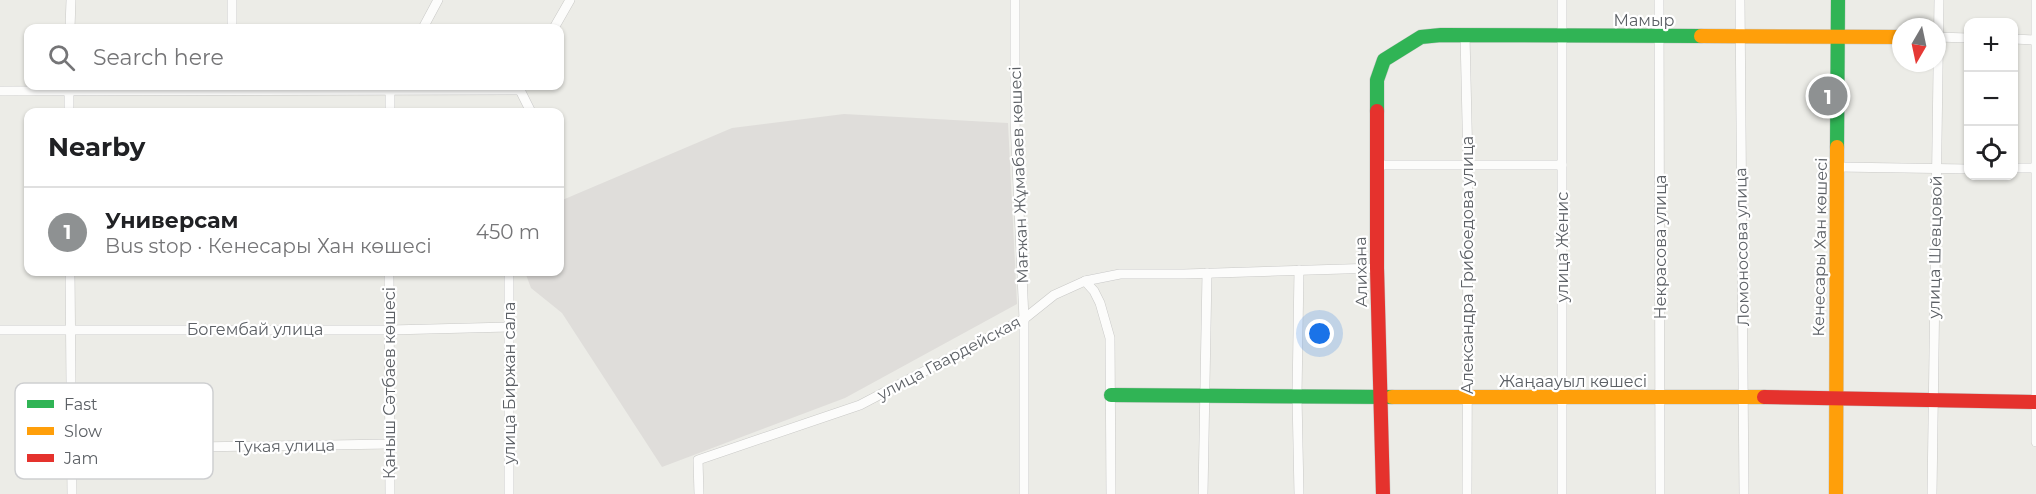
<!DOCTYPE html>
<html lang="en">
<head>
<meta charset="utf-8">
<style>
  body { margin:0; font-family:Montserrat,sans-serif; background:#f2f2f2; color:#202124 }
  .controls { position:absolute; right:18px; top:18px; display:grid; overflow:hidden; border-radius:12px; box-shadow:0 2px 4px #0004 }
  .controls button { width:54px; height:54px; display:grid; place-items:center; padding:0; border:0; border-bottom:2px solid #e0e0e0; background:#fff; color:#202124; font:30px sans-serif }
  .compass { position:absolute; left:1892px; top:18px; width:54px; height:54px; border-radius:50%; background:#fff; box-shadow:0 2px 4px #0004; rotate:189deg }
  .you { position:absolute; left:1320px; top:334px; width:21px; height:21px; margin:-15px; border:4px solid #fff; border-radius:50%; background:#1a73e8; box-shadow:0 0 0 9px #1a73e833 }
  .badge { display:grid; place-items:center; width:39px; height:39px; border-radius:50%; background:#8e9192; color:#fff; font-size:20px; font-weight:700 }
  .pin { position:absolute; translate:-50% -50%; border:3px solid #fff; box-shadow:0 2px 6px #0006 }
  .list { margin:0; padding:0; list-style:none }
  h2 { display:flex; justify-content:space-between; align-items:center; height:78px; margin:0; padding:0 24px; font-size:26px }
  h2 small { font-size:20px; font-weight:400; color:#757577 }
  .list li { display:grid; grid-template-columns:39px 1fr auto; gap:18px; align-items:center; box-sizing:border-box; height:90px; padding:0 24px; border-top:2px solid #e0e0e0 }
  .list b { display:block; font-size:22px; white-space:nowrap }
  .list p { margin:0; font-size:20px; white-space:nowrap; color:#757577 }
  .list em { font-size:20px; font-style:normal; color:#757577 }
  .icon { flex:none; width:33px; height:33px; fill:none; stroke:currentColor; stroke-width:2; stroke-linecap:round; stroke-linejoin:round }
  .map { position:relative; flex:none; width:2036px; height:494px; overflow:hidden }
  .search { position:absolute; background:#fff; box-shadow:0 2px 4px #0004; left:24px; top:24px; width:540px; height:66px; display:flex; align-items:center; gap:15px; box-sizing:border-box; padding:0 21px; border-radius:12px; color:#757577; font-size:22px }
  .panel { position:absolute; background:#fff; box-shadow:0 2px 4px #0004; left:24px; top:108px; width:540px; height:168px; border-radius:12px }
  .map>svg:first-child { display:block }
  .industrial { fill:#dfddda }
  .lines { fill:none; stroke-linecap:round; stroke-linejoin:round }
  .street-casing { stroke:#c9c9c7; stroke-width:10 }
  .fast-casing { stroke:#c8c9c7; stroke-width:15 }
  .slow-casing { stroke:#c8c9c7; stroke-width:15 }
  .jam-casing { stroke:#c8c9c7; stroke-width:15 }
  .street { stroke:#fcfcfb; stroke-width:9 }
  .fast { stroke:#30b455; stroke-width:14 }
  .slow { stroke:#ff9f0a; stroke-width:14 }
  .jam { stroke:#e5322d; stroke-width:14 }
  .labels { text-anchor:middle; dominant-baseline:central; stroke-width:4.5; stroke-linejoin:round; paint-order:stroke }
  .street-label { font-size:16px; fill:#5c6065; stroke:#fff }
  .key { fill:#fff; stroke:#cecfd1; stroke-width:1.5 }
  .key-label { font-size:16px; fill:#5c6065 }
</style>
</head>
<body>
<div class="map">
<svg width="2036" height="494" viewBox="0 0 2036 494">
  <rect width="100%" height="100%" fill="#ecece7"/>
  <!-- industrial -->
  <polygon class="industrial" points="844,114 1008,123 1017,304 845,398 662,467 562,313 531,288 525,272 560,272 560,201 732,128"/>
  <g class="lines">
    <!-- street casing -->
    <g class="street-casing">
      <g id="street">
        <polyline points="1015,0 1015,121 1024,319 1024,494"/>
        <polyline points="1659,0 1660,494"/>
        <polyline points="1740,0 1744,494"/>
        <polyline points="2036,0 2036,442"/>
        <polyline points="70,28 71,0"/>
        <polyline points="232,28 232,0"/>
        <polyline points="423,28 438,0"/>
        <polyline points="554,28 570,0"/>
        <polyline points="1465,35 1468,165 1467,494"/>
        <polyline points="1937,37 1968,38"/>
        <polyline points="2014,39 2036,40"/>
        <polyline points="69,86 69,112"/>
        <polyline points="523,86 520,90 531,112"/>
        <polyline points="0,91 520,90"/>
        <polyline points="390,112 390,91 393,86"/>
        <polyline points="1377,165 1562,165"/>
        <polyline points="1838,167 1968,169"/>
        <polyline points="2014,168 2036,168"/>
        <polyline points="70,272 72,494"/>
        <polyline points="389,272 390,494"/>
        <polyline points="1085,281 1094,291 1100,303 1110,338 1111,494"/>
        <polyline points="0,330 390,330 509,327"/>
        <polyline points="72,449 390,444"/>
        <polyline points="509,494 509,272"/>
        <polyline points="699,494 698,460 860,405 1024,319 1054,295 1085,281 1120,274 1184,274 1377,268"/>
        <polyline points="1203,494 1207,273"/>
        <polyline points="1299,494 1297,396 1299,270"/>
        <polyline points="1562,494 1562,0"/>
        <polyline points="1932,494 1939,0"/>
      </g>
    </g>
    <!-- fast casing -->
    <g class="fast-casing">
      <g id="fast">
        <polyline points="1377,111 1377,80 1384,60 1421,37 1441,35 1701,36"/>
        <polyline points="1837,147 1838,0"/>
        <polyline points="1111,395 1392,397"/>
      </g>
    </g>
    <!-- slow casing -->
    <g class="slow-casing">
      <g id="slow">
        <polyline points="1701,36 1901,37"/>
        <polyline points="1392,397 1764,397"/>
        <polyline points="1836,494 1837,147"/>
      </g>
    </g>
    <!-- jam casing -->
    <g class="jam-casing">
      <g id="jam">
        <polyline points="1377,111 1377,268 1383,494"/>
        <polyline points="1764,397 2036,402"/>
      </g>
    </g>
    <!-- street -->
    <use href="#street" class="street"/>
    <!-- fast -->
    <use href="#fast" class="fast"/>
    <!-- slow -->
    <use href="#slow" class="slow"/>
    <!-- jam -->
    <use href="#jam" class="jam"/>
  </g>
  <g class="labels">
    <!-- street labels -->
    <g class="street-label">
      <text x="1644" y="20">Мамыр</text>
      <text transform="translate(1019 175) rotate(-92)">Мағжан Жұмабаев көшесі</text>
      <text transform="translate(1562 247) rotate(-90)">улица Женис</text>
      <text transform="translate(1660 247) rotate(-90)">Некрасова улица</text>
      <text transform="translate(1742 247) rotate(-91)">Ломоносова улица</text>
      <text transform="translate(1820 247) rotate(-89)">Кенесары Хан көшесі</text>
      <text transform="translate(1935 247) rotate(-89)">улица Шевцовой</text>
      <text transform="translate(1467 265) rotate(-90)">Александра Грибоедова улица</text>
      <text transform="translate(1361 272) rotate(-91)">Алихана</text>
      <text x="255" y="329">Богембай улица</text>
      <text transform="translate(949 358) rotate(-28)">улица Гвардейская</text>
      <text x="1573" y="381">Жаңаауыл көшесі</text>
      <text transform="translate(389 383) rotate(-90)">Қаныш Сәтбаев көшесі</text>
      <text transform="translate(509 383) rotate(-90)">улица Биржан сала</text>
      <text transform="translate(285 446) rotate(-1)">Тукая улица</text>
    </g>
  </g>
  <!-- legend -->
  <rect x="15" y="383" width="198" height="96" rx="9" class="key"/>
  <rect x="27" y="400" width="27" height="8" fill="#30b455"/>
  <rect x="27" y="427" width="27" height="8" fill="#ff9f0a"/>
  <rect x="27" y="454" width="27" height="8" fill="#e5322d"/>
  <g class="key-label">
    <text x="64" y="410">Fast</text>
    <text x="64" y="437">Slow</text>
    <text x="64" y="464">Jam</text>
  </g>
</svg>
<div class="controls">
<button>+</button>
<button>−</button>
<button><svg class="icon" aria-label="locate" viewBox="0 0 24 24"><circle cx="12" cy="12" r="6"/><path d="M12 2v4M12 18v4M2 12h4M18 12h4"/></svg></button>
</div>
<svg class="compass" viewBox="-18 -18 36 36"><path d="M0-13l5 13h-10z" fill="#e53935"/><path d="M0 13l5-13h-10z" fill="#757577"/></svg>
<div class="you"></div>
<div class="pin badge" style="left:1828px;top:96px">1</div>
<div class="search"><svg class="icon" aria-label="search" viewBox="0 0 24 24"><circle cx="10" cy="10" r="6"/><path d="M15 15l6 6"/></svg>Search here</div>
<section class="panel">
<h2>Nearby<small></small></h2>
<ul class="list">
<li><span class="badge">1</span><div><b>Универсам</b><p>Bus stop · Кенесары Хан көшесі</p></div><em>450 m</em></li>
</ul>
</section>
</div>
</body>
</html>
